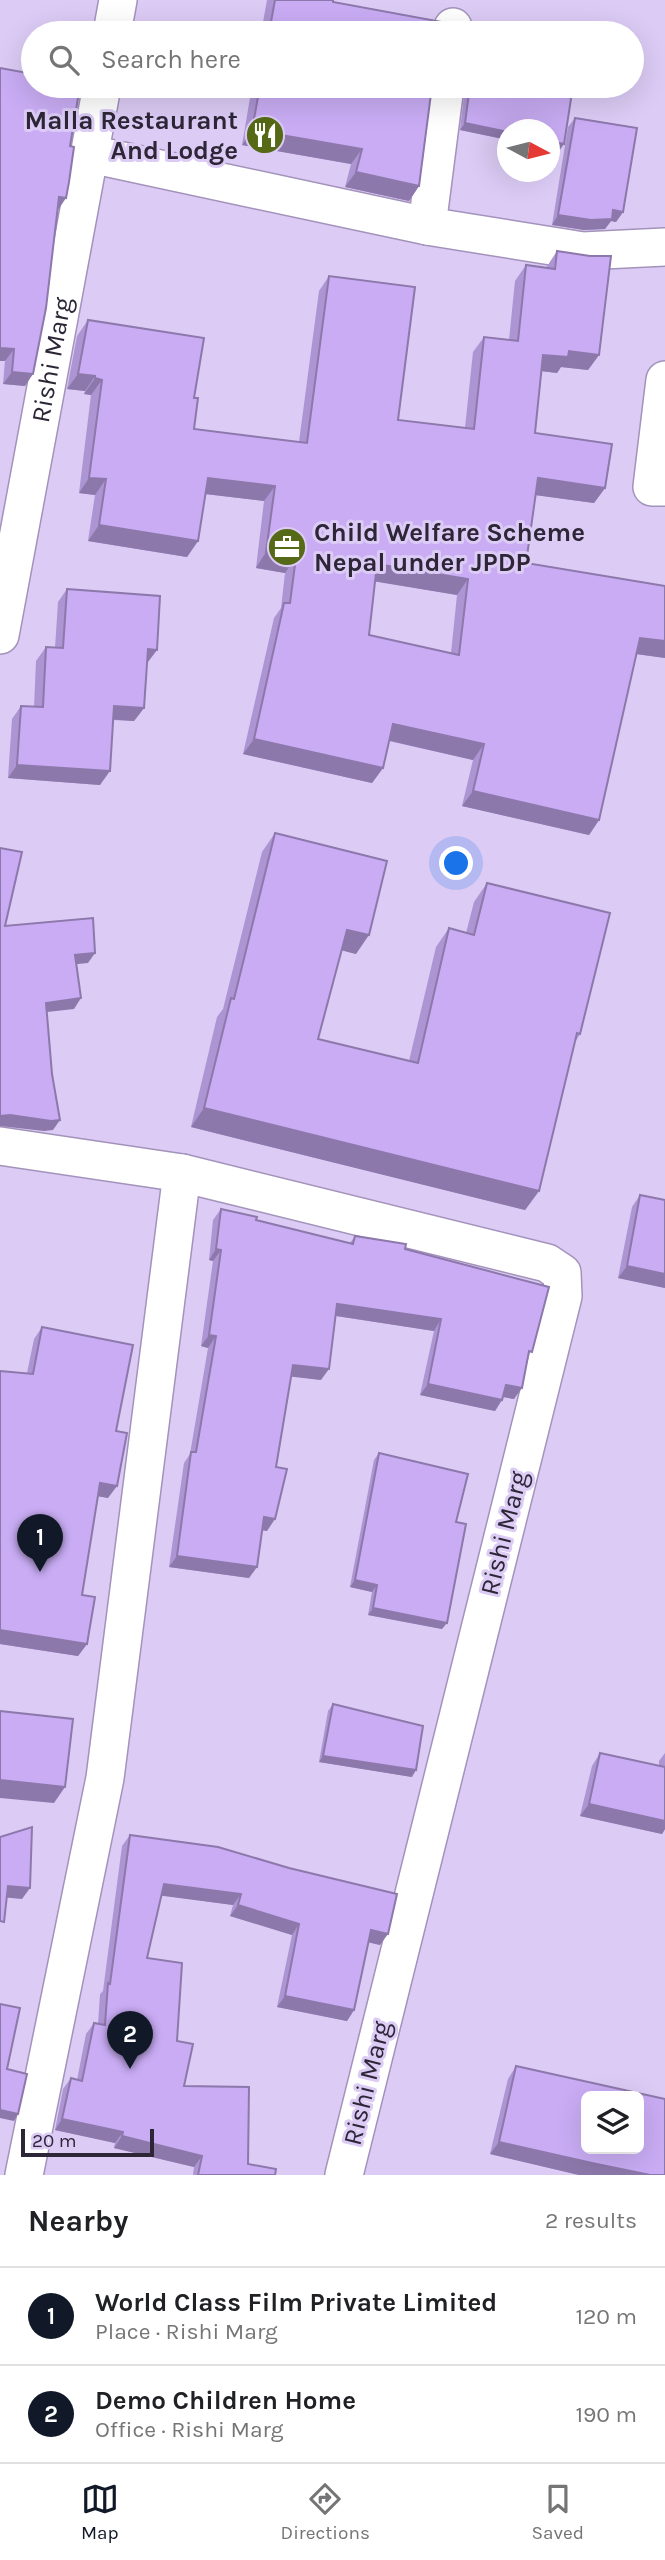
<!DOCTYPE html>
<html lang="en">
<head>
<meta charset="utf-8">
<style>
  body { margin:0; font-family:Karla,sans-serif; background:#f2f2f2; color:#202124 }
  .controls { position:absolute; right:21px; bottom:21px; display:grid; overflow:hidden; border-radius:10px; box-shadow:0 7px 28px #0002 }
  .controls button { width:63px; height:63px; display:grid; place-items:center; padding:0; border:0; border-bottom:2px solid #e0e0e0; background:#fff; color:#202124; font:35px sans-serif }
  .compass { position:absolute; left:497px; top:119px; width:63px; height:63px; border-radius:50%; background:#fff; box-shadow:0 7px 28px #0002; rotate:97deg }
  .scale { position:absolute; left:21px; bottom:18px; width:133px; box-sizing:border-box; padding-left:7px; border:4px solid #2c2636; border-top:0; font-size:19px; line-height:24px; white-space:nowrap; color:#2c2636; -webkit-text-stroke:5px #dbcbf5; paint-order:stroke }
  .you { position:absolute; left:457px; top:864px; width:24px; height:24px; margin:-18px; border:5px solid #fff; border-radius:50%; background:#1a73e8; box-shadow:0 0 0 10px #1a73e833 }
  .badge { display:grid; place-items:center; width:46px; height:46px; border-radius:50%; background:#111827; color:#fff; font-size:23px; font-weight:700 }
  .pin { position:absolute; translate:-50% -58px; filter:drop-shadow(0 2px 4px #0008) }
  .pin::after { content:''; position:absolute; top:37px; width:24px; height:21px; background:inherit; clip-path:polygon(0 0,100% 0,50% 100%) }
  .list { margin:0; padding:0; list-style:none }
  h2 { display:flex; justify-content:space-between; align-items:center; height:91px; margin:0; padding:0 28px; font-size:30px }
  h2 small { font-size:23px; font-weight:400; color:#757577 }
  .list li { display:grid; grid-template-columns:46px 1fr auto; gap:21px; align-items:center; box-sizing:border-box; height:98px; padding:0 28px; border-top:2px solid #e0e0e0 }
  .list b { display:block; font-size:26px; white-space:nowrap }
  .list p { margin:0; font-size:23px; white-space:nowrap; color:#757577 }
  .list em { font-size:23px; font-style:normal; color:#757577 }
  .icon { flex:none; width:38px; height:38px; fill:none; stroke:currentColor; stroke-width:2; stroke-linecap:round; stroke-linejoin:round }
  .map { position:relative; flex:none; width:665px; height:2175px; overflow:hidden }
  .search { position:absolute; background:#fff; box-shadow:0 7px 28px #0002; left:21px; right:21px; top:21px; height:77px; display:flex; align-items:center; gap:18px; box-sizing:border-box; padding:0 24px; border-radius:38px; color:#757577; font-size:26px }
  .sheet { height:287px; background:#fff }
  nav { display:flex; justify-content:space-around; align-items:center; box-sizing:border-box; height:98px; border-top:2px solid #e0e0e0; background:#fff; font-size:19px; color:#757577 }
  nav a { display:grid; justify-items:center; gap:4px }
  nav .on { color:#111827 }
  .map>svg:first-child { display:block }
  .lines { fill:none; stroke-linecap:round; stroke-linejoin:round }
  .minor-casing { stroke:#a393bb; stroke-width:40 }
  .minor { stroke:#fff; stroke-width:37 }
  .wall { fill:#ad94d2; fill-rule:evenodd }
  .shaded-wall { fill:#8d78ab }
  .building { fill:#c9acf4; stroke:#8d78ab; stroke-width:2; fill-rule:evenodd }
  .labels { text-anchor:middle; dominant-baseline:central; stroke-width:6; stroke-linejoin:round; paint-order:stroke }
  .poi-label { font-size:26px; font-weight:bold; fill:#2c2636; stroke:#dbcbf5; text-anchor:end }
  .street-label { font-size:26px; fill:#2c2636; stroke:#dbcbf5 }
</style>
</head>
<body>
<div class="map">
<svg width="665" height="2175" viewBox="0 0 665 2175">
  <rect width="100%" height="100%" fill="#dbcbf5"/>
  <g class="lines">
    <!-- minor casing -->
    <g class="minor-casing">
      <g id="minor">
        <polyline points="112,33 118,0"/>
        <polyline points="452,33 453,27"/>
        <polyline points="90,154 427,226 583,251 665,247"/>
        <polyline points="427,226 445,86"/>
        <polyline points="665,380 652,487 665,487"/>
        <path id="s1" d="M0 635 102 86"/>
        <polyline points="0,1146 182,1173 547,1263 562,1273 563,1296 344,2175"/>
        <polyline points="24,2175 105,1778 182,1173"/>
      </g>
    </g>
    <!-- minor -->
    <use href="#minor" class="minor"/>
  </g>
  <!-- wall -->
  <g class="wall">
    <polygon points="267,0 333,0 333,2 441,33 261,33"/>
    <polygon points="252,86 432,86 419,186 409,201 345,187 351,164 242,145"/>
    <polygon points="465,86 573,86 559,151 550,149 550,130 508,130 508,140 460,130"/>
    <polygon points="575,118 623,212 616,222 611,221 605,229 584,230 552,225 568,127"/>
    <polygon points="58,210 25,386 3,384 5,361"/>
    <path d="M557 251 599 355 588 370 561 367 557 373 541 371 535 433 605 488 594 503 536 495 526 563 665 586V658L636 654 599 820 589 835 462 806 473 760 389 741 383 768 372 783 243 754 274 618 281 608 285 573 256 568 264 501 205 494 198 541 187 557 88 541 95 495 79 493 91 395 84 394 85 391 67 389 77 336 88 320 194 398V429L299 442 319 291 329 276 398 420 465 428 473 352 484 337 509 340 515 281 526 265 546 268ZM375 581 457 595 451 653 369 635Z"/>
    <polygon points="67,589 157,650 147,663 144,708 134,721 113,720 100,785 8,778 12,719 21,706 34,707 36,661 46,647 55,648 58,602"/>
    <polygon points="275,833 356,954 341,950 318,1039 409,1061 436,947 449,928 466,933 474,902 487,883 580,1034 575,1042 539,1191 525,1210 191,1127 217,1017 223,1009 262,852"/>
    <polygon points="640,1195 665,1288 618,1278 632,1207"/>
    <polygon points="221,1209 256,1220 350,1243 355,1236 405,1249 527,1359 514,1399 503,1397 495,1411 420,1395 434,1331 336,1316 321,1380 291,1376 276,1467 267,1531 262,1530 249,1578 169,1567 184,1463 190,1454 208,1348 201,1346 213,1261 209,1260 213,1220"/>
    <polygon points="42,1327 116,1431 108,1498 98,1496 82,1595 87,1644 78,1656 0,1644 0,1371 27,1373 34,1339"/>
    <polygon points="379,1453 456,1522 442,1629 368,1615 372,1592 350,1587 374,1460"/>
    <polygon points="333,1704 412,1777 319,1762 328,1711"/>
    <polygon points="600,1753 659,1766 659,1761 665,1753 665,1829 662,1834 580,1816 592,1766"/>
    <polygon points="130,1835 289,1868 380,1945 368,1942 354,2010 347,2021 277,2007 292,1935 230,1916 233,1905 161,1895 147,1958 177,2041 184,2086 248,2164 275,2175 193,2175 194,2167 114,2148 115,2143 55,2130 63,2089 71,2078 77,2080 86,2034 94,2023 98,2024 100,1994 103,1991 122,1846"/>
    <polygon points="516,2066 665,2175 579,2175 490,2154 508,2079"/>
  </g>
  <!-- shaded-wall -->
  <g class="shaded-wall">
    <polygon points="465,123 508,132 508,140 460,130"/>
    <polygon points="252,130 362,149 351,164 242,145"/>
    <polygon points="550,141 564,144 559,151 550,149"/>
    <polygon points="356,172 419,186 409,201 345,187"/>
    <polygon points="59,197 66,198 58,210"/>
    <polygon points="613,210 623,212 616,222 611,221 605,229 584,230 552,225 558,215"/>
    <polygon points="0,348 14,349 5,361 0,361"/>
    <polygon points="569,351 599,355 588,370 561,367 557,373 532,370 543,355"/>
    <polygon points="12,372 33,374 25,386 3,384"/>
    <polygon points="78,374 95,376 85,391 67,389"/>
    <polygon points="95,378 102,380 91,395 84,394"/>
    <polygon points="89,478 106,479 95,495 79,493"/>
    <polygon points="208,478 275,486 264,501 197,493"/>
    <polygon points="538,478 605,488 594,503 527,494"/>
    <polygon points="99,525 198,541 187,557 88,541"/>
    <polygon points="266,552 296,557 285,573 256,568"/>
    <polygon points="377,564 468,579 457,595 366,580"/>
    <polygon points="640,638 665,641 665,658 629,653"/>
    <polygon points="148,649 157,650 147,663 138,662"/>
    <polygon points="114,706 144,708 134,721 105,719"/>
    <polygon points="393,724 484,744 473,760 382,739"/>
    <polygon points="254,739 383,768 372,783 243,754"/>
    <polygon points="17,765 110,771 100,785 8,778"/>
    <polygon points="473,791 599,820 589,835 462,806"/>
    <polygon points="347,930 369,935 356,954 333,948"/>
    <polygon points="95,953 88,963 68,965 75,955"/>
    <polygon points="81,998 74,1009 38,1013 46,1003"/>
    <polygon points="204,1108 539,1191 525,1210 191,1127"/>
    <polygon points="10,1115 60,1120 53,1130 44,1131 0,1126 0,1116"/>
    <polygon points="216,1249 221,1250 213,1261 209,1260"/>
    <polygon points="627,1266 665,1274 665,1288 618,1278"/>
    <polygon points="337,1304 441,1319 434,1331 330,1315"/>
    <polygon points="209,1335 216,1336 208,1348 201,1346"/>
    <polygon points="293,1365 329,1369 321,1380 286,1376"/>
    <polygon points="428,1384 502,1400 495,1411 420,1395"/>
    <polygon points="506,1385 522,1388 514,1399 498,1396"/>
    <polygon points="100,1483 117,1486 108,1498 91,1495"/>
    <polygon points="264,1517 275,1519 267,1531 256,1529"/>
    <polygon points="177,1556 257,1567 249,1578 169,1567"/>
    <polygon points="355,1580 377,1585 372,1592 350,1587"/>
    <polygon points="373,1608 447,1623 442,1629 368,1615"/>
    <polygon points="0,1630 87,1644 78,1656 0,1644"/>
    <polygon points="323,1756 416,1770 412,1777 319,1762"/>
    <polygon points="0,1780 65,1787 54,1803 0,1798"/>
    <polygon points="589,1804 665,1821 665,1829 662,1834 580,1816"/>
    <polygon points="164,1884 241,1894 233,1905 156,1895"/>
    <polygon points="8,1886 30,1888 22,1899 0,1897"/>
    <polygon points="238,1905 299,1924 292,1935 230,1916"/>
    <polygon points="371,1930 388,1934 380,1945 363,1941"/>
    <polygon points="285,1996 354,2010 347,2021 277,2007"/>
    <polygon points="0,2110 18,2114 14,2121 0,2118"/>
    <polygon points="62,2119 123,2132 115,2143 55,2130"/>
    <polygon points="122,2136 202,2156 194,2167 114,2148"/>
    <polygon points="499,2142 650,2175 579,2175 490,2154"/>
  </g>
  <!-- building -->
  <g class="building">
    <polygon points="275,0 333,0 333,2 442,22 441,33 269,33"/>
    <polygon points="0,68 33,74 33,86 80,86 70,146 74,147 69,182 66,198 59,197 46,308 33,374 12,372 14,349 0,348"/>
    <polygon points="260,86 432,86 419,186 356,172 362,149 252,130"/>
    <polygon points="470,86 573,86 564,144 550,141 550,130 508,130 508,132 465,123"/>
    <polygon points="575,118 637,128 623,212 613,210 612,219 591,220 558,215"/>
    <path d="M557 251 590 256H611L599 355 569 351 568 357 543 355 535 433 612 444 605 488 538 478 526 563 665 586V641L640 638 599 820 473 791 484 744 393 724 383 768 254 739 284 603H290L296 557 266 552 275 486 208 478 198 541 99 525 106 479 89 478 102 380 95 378V376L78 374 88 320 204 338 194 398H198L194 429 307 443 329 276 415 287 398 420 474 429 484 337 518 341 526 265 555 269ZM377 564 468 579 459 655 369 635Z"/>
    <polygon points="67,589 160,596 157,650 148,649 144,708 114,706 110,771 17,765 21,706 43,707 46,647 63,648"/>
    <polygon points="275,833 387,861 369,935 347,930 318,1039 418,1063 449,928 474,935 487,883 610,913 580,1034 577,1033 539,1191 204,1108 231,998 234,999"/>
    <polygon points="0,848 22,852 5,926 93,918 95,953 75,955 81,998 46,1003 52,1074 60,1120 51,1121 10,1115 0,1116"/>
    <polygon points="640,1195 665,1200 665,1274 627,1266"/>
    <polygon points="221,1209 257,1217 256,1220 353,1244 355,1236 406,1244 405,1249 549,1287 532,1352 529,1351 522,1388 506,1385 502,1400 428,1384 441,1319 337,1304 329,1369 293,1365 276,1467 287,1469 275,1519 264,1517 257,1567 177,1556 191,1452 196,1452 216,1336 209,1335 221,1250 216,1249"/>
    <polygon points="42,1327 133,1345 116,1431 127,1433 117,1486 100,1483 82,1595 95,1597 87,1644 0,1630 0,1371 33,1374"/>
    <polygon points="379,1453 468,1474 456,1522 466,1524 447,1623 373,1608 377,1585 355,1580"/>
    <polygon points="333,1704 423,1726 416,1770 323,1756"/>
    <polygon points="0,1711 73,1719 65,1787 0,1780"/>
    <polygon points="600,1753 665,1767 665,1821 589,1804"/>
    <polygon points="32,1827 30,1888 8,1886 4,1922 0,1921 0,1837"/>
    <polygon points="130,1835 218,1847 289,1868 397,1894 388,1934 371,1930 354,2010 285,1996 299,1924 238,1905 241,1894 164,1884 147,1958 182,1963 177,2041 193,2044 184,2086 249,2087 248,2164 276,2169 275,2175 198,2175 202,2156 122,2136 123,2132 62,2119 71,2078 82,2081 94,2023 105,2025 108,1983 110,1984"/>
    <polygon points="0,2004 20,2008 7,2069 27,2074 18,2114 0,2110"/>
    <path d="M516 2066 665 2099V2175H650L592 2163 499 2142ZM586 2096H639V2149H586Z"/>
  </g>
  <!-- icons -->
  <defs>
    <g id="restaurant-disc" transform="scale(2.0125)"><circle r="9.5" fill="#556916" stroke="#dbcbf5"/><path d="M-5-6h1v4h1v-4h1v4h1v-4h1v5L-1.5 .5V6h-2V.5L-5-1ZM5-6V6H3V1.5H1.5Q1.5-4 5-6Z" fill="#fff"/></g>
    <g id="office-disc" transform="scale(2.0125)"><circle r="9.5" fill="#556916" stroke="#dbcbf5"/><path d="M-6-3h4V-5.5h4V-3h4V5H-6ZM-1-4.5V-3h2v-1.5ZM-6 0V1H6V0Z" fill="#fff"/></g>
  </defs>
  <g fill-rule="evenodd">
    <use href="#restaurant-disc" x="265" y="135"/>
    <use href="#office-disc" x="287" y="547"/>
  </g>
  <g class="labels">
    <!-- poi labels -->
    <g class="poi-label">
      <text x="238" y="120">Malla Restaurant<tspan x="238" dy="30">And Lodge</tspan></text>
      <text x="314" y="532" text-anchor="start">Child Welfare Scheme<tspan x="314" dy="30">Nepal under JPDP</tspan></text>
    </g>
    <!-- street labels -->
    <g class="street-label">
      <text stroke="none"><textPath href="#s1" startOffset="280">Rishi Marg</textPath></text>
      <text transform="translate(504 1533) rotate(-76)">Rishi Marg</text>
      <text transform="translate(367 2083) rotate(-76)">Rishi Marg</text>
    </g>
  </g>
</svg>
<div class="controls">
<button><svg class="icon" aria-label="layers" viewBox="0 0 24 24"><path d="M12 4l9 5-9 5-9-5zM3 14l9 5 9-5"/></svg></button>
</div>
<svg class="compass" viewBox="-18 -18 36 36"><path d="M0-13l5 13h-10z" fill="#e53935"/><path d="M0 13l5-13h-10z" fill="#757577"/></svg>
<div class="scale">20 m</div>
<div class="you"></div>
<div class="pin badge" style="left:40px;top:1572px">1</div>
<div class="pin badge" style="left:130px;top:2069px">2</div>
<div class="search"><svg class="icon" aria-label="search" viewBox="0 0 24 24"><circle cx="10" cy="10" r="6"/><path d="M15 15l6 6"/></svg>Search here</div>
</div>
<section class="sheet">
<h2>Nearby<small>2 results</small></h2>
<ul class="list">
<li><span class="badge">1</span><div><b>World Class Film Private Limited</b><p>Place · Rishi Marg</p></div><em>120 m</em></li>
<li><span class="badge">2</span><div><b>Demo Children Home</b><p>Office · Rishi Marg</p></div><em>190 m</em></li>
</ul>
</section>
<nav>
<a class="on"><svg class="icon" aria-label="map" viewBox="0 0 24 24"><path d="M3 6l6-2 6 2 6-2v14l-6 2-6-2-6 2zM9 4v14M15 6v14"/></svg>Map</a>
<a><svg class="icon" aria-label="directions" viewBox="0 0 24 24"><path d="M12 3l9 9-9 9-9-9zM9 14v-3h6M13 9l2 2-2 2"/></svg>Directions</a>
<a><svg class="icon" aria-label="saved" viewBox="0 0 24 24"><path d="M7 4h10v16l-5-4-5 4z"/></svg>Saved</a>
</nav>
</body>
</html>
